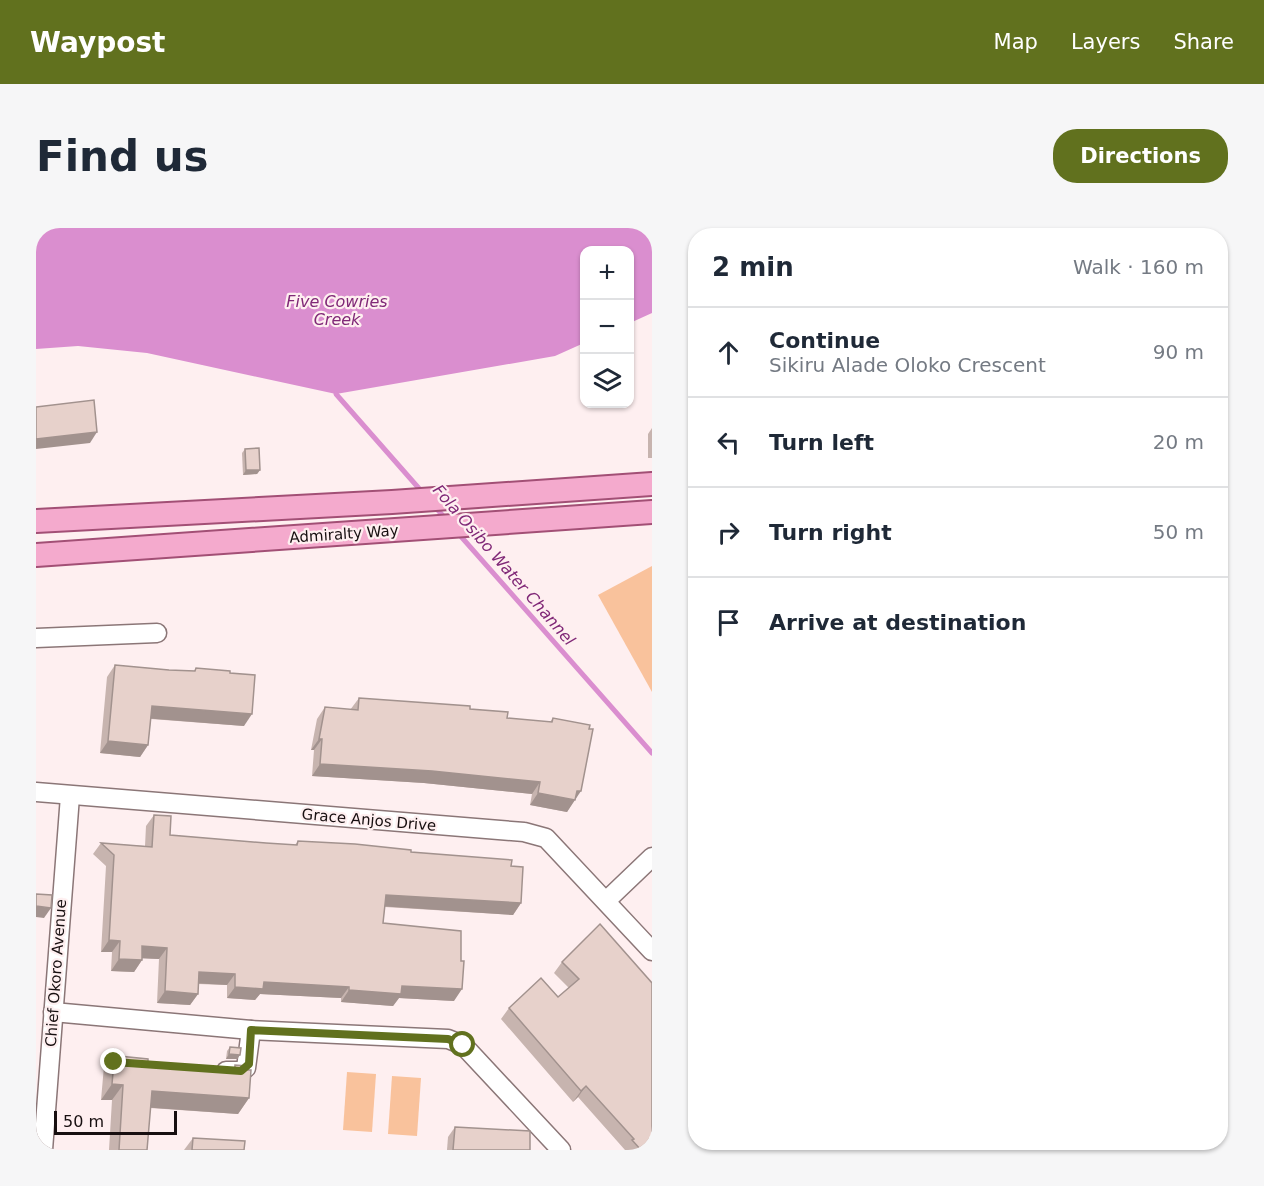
<!DOCTYPE html>
<html lang="en">
<head>
<meta charset="utf-8">
<style>
  body { margin:0; font-family:"DejaVu Sans",sans-serif; background:#f6f6f7; color:#1f2937 }
  .controls { position:absolute; right:18px; top:18px; display:grid; overflow:hidden; border-radius:12px; box-shadow:0 2px 4px #0004 }
  .controls button { width:54px; height:54px; display:grid; place-items:center; padding:0; border:0; border-bottom:2px solid #e0e1e3; background:#fff; color:#1f2937; font:30px sans-serif }
  .scale { position:absolute; left:18px; bottom:15px; width:123px; box-sizing:border-box; padding-left:6px; border:3px solid #170f10; border-top:0; font-size:16px; line-height:21px; white-space:nowrap; color:#170f10; -webkit-text-stroke:4px #feeff0; paint-order:stroke }
  .stop { position:absolute; width:18px; height:18px; margin:-14px; border:4px solid #61711e; border-radius:50%; background:#fff }
  .stop.end { background:#61711e; border-color:#fff; box-shadow:0 2px 6px #0008 }
  .list { margin:0; padding:0; list-style:none }
  h2 { display:flex; justify-content:space-between; align-items:center; height:78px; margin:0; padding:0 24px; font-size:26px }
  h2 small { font-size:20px; font-weight:400; color:#747a83 }
  .list li { display:grid; grid-template-columns:39px 1fr auto; gap:18px; align-items:center; box-sizing:border-box; height:90px; padding:0 24px; border-top:2px solid #e0e1e3 }
  .list b { display:block; font-size:22px; white-space:nowrap }
  .list p { margin:0; font-size:20px; white-space:nowrap; color:#747a83 }
  .list em { font-size:20px; font-style:normal; color:#747a83 }
  .icon { flex:none; width:33px; height:33px; fill:none; stroke:currentColor; stroke-width:2; stroke-linecap:round; stroke-linejoin:round }
  .map { position:relative; flex:none; width:616px; height:922px; overflow:hidden; border-radius:24px }
  header { display:flex; align-items:center; gap:36px; box-sizing:border-box; height:84px; padding:0 30px; background:#61711e; color:#fff }
  header strong { font-size:28px }
  nav { display:flex; gap:33px; margin-inline-start:auto; font-size:21px }
  .intro { display:flex; align-items:center; justify-content:space-between; box-sizing:border-box; height:144px; padding:0 36px }
  h1 { margin:0; font-size:42px }
  .button { padding:15px 27px; border-radius:24px; background:#61711e; color:#fff; font-size:21px; font-weight:700 }
  main { display:flex; gap:36px; padding:0 36px }
  aside { flex:1; background:#fff; border-radius:24px; box-shadow:0 2px 4px #0004 }
  .map>svg:first-child { display:block }
  .green { fill:#f9c29c }
  .water { fill:#da8ecf }
  .lines { fill:none; stroke-linecap:round; stroke-linejoin:round }
  .stream { stroke:#da8ecf; stroke-width:5 }
  .minor-casing { stroke:#8b7677; stroke-width:21 }
  .major-casing { stroke:#a24f75; stroke-width:26 }
  .minor { stroke:#fff; stroke-width:18 }
  .major { stroke:#f4aacd; stroke-width:22 }
  .wall { fill:#c7b4af }
  .shaded-wall { fill:#a2928e }
  .building { fill:#e7d1cb; stroke:#a2928e; stroke-width:1.5 }
  .route { stroke:#61711e; stroke-width:8 }
  .labels { text-anchor:middle; dominant-baseline:central; stroke-width:4.5; stroke-linejoin:round; paint-order:stroke }
  .street-label { font-size:15px; fill:#170f10; stroke:#feeff0 }
  .water-label { font-size:16px; font-style:italic; fill:#802877; stroke:#feeff0 }
</style>
</head>
<body>
<header>
<strong>Waypost</strong>
<nav><a>Map</a><a>Layers</a><a>Share</a></nav>
</header>
<div class="intro"><h1>Find us</h1><a class="button">Directions</a></div>
<main>
<div class="map">
<svg width="616" height="922" viewBox="0 0 616 922">
  <rect width="100%" height="100%" fill="#feeff0"/>
  <!-- green -->
  <g class="green">
    <polygon points="616,338 616,464 562,367"/>
    <polygon points="311,844 340,846 336,904 307,902"/>
    <polygon points="356,848 385,850 381,908 352,906"/>
  </g>
  <!-- water -->
  <polygon class="water" points="0,0 616,0 616,85 594,95 594,22 548,22 548,115 519,128 300,166 111,125 42,118 0,121"/>
  <g class="lines">
    <!-- stream -->
    <g class="stream">
      <polyline points="300,166 387,265"/>
      <polyline points="397,277 411,292"/>
      <polyline points="421,304 616,525"/>
    </g>
    <!-- minor casing -->
    <g class="minor-casing">
      <g id="minor">
        <polyline points="0,410 121,405"/>
        <polyline points="0,564 488,604 510,610 616,723"/>
        <polyline points="570,673 616,629"/>
        <polyline points="17,784 215,802 412,811 427,817 525,922"/>
        <polyline points="190,843 205,843 210,840 215,802"/>
        <polyline points="7,922 34,568"/>
      </g>
    </g>
    <!-- major casing -->
    <g class="major-casing">
      <g id="major">
        <polyline points="0,293 356,274 616,256"/>
        <polyline points="0,327 616,284"/>
      </g>
    </g>
    <!-- minor -->
    <use href="#minor" class="minor"/>
    <!-- major -->
    <use href="#major" class="major"/>
  </g>
  <!-- wall -->
  <g class="wall">
    <polygon points="616,200 616,230 612,230 612,206"/>
    <polygon points="209,221 224,242 221,246 207,247 206,225"/>
    <polygon points="79,437 133,442 158,443 160,440 194,445 208,498 115,491 112,517 104,529 64,525 71,449"/>
    <polygon points="323,470 434,481 471,490 514,494 517,490 539,571 531,584 494,577 496,566 388,555 276,548 278,522 275,522 281,491 289,479 314,482"/>
    <polygon points="118,587 134,607 230,615 259,617 262,613 375,624 475,638 485,675 477,687 349,679 347,695 418,773 363,770 357,778 305,774 305,770 224,766 219,772 191,770 191,757 162,756 162,766 154,777 121,775 123,731 106,730 106,732 98,744 75,743 76,724 65,724 70,638 57,626 65,615 109,618 110,598"/>
    <polygon points="564,696 616,922 589,922 542,869 537,874 465,791 473,780 522,769 533,760 518,745 526,734"/>
    <polygon points="194,819 204,827 201,831 190,831 191,823"/>
    <polygon points="79,822 83,828 112,835 197,841 199,837 213,870 202,886 114,880 111,922 73,922 76,872 65,872 68,838"/>
    <polygon points="419,899 494,922 411,922 412,909"/>
    <polygon points="157,910 208,922 148,922"/>
  </g>
  <!-- shaded-wall -->
  <g class="shaded-wall">
    <polygon points="61,204 54,215 0,221 0,211"/>
    <polygon points="210,242 224,242 221,246 207,247"/>
    <polygon points="116,478 216,486 208,498 107,490"/>
    <polygon points="283,511 286,511 278,522 275,522"/>
    <polygon points="72,513 112,517 104,529 64,525"/>
    <polygon points="284,536 396,543 504,554 496,566 388,555 276,548"/>
    <polygon points="541,563 545,563 531,584 494,577 502,565"/>
    <polygon points="350,667 485,675 477,687 342,678"/>
    <polygon points="0,678 15,680 8,690 0,689"/>
    <polygon points="73,712 84,713 76,724 65,724"/>
    <polygon points="106,718 131,720 123,731 98,730"/>
    <polygon points="83,731 106,732 98,744 75,743"/>
    <polygon points="163,744 199,746 191,757 155,755"/>
    <polygon points="228,754 313,759 305,770 224,766 219,772 191,770 199,759"/>
    <polygon points="366,758 426,761 418,773 363,770 357,778 305,774 313,762"/>
    <polygon points="129,763 162,766 154,777 121,775"/>
    <polygon points="193,826 204,827 201,831 190,831"/>
    <polygon points="76,856 87,857 76,872 65,872"/>
    <polygon points="550,858 542,869 537,874 545,863"/>
    <polygon points="116,863 213,870 202,886 105,879"/>
  </g>
  <!-- building -->
  <g class="building">
    <polygon points="58,172 61,204 0,211 0,179"/>
    <polygon points="223,220 224,242 210,242 209,221"/>
    <polygon points="79,437 133,442 159,443 160,440 194,443 194,445 219,447 216,486 116,478 112,517 72,513"/>
    <polygon points="323,470 434,478 434,481 472,484 471,490 516,494 517,490 554,497 553,501 557,501 545,563 541,563 539,572 502,565 504,554 396,543 284,536 286,511 283,511 289,479 322,482"/>
    <polygon points="118,587 135,588 134,607 230,615 261,617 262,613 319,616 375,622 375,624 476,632 475,638 487,639 485,675 350,667 347,695 425,703 425,733 428,733 426,761 366,758 365,766 313,762 313,759 228,754 227,761 199,759 199,746 163,744 162,766 129,763 131,720 106,718 106,732 83,731 84,713 73,712 78,627 65,615 116,619"/>
    <polygon points="0,666 16,667 15,680 0,678"/>
    <polygon points="564,696 616,755 616,922 605,922 596,912 598,911 550,858 545,863 473,780 505,750 522,769 543,751 526,734"/>
    <polygon points="194,819 205,820 204,827 193,826"/>
    <polygon points="79,822 83,828 112,831 112,835 199,841 199,837 212,838 212,842 215,842 213,870 116,863 111,922 83,922 87,857 76,856"/>
    <polygon points="419,899 494,903 494,922 417,922"/>
    <polygon points="157,910 209,913 208,922 156,922"/>
  </g>
  <g class="lines">
    <!-- route -->
    <polyline class="route" points="78,834 205,843 213,836 215,802 412,811 427,817"/>
  </g>
  <g class="labels">
    <!-- street labels -->
    <g class="street-label">
      <text transform="translate(308 306) rotate(-4)">Admiralty Way</text>
      <text transform="translate(333 592) rotate(5)">Grace Anjos Drive</text>
      <text transform="translate(20 745) rotate(-86)">Chief Okoro Avenue</text>
    </g>
    <!-- water labels -->
    <g class="water-label">
      <text x="301" y="73">Five Cowries<tspan x="301" dy="18">Creek</tspan></text>
      <text transform="translate(468 337) rotate(49)">Fola Osibo Water Channel</text>
    </g>
  </g>
</svg>
<div class="controls">
<button>+</button>
<button>−</button>
<button><svg class="icon" aria-label="layers" viewBox="0 0 24 24"><path d="M12 4l9 5-9 5-9-5zM3 14l9 5 9-5"/></svg></button>
</div>
<div class="scale">50 m</div>
<div class="stop" style="left:427px;top:817px"></div>
<div class="stop end" style="left:78px;top:834px"></div>
</div>
<aside>
<h2>2 min<small>Walk · 160 m</small></h2>
<ul class="list">
<li><svg class="icon" aria-label="ahead" viewBox="0 0 24 24"><path d="M12 20V5M6 11l6-6 6 6"/></svg><div><b>Continue</b><p>Sikiru Alade Oloko Crescent</p></div><em>90 m</em></li>
<li><svg class="icon" aria-label="left" viewBox="0 0 24 24"><path d="M17 20v-9H6M10 6l-5 5 5 5"/></svg><div><b>Turn left</b></div><em>20 m</em></li>
<li><svg class="icon" aria-label="right" viewBox="0 0 24 24"><path d="M7 20v-9h11M14 6l5 5-5 5"/></svg><div><b>Turn right</b></div><em>50 m</em></li>
<li><svg class="icon" aria-label="arrive" viewBox="0 0 24 24"><path d="M6 21V4h12l-3 4 3 4H6"/></svg><div><b>Arrive at destination</b></div></li>
</ul>
</aside>
</main>
</body>
</html>
